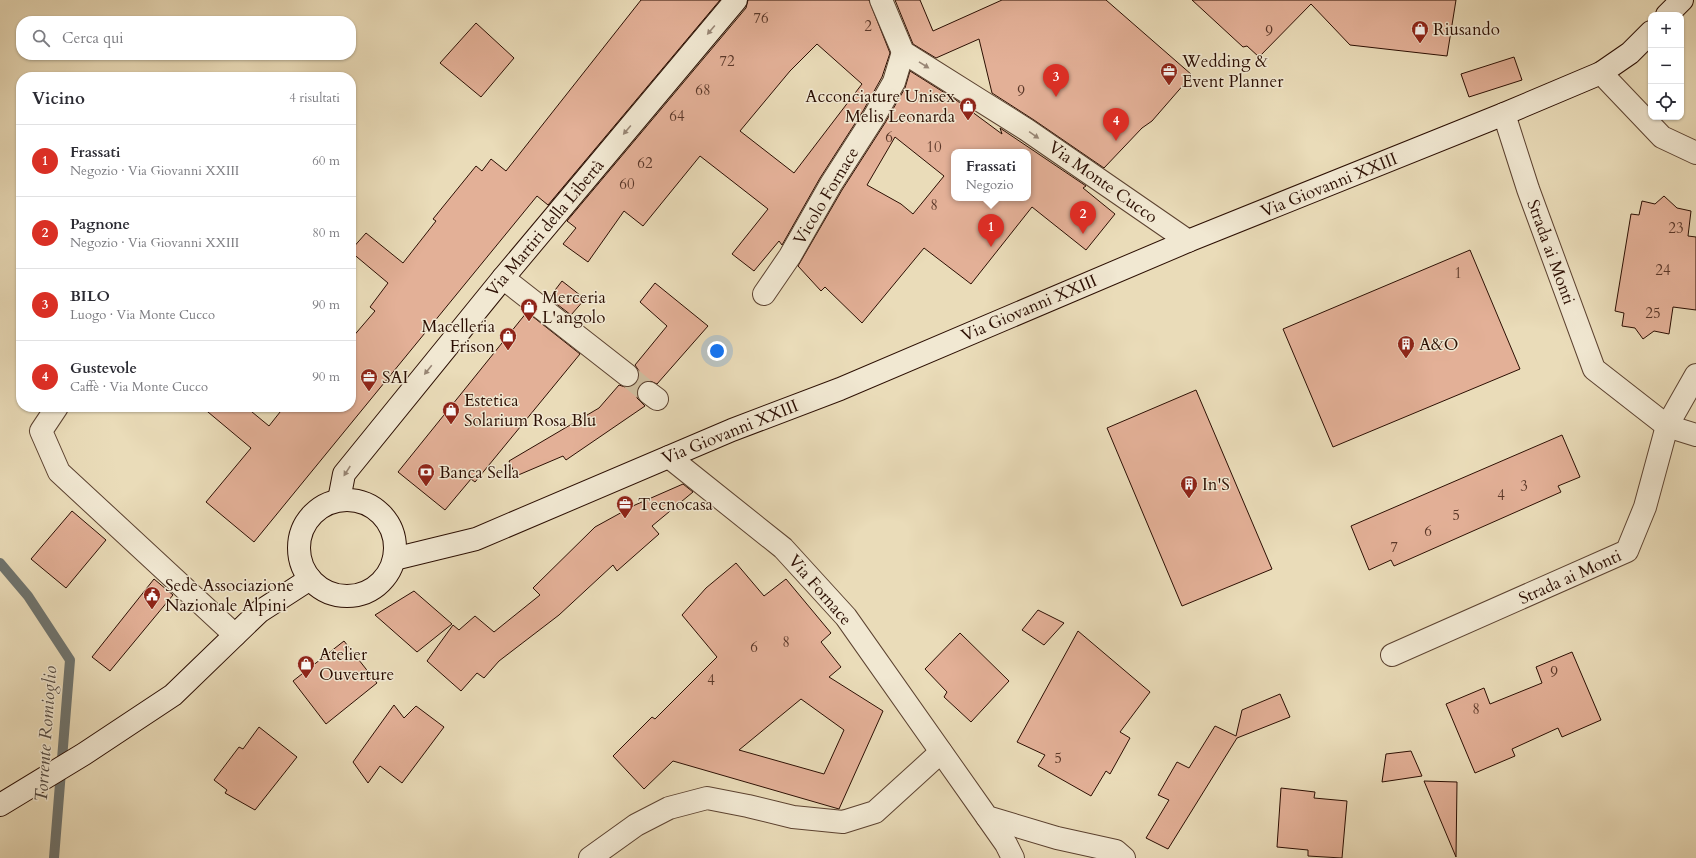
<!DOCTYPE html>
<html lang="it">
<head>
<meta charset="utf-8">
<style>
  body { margin:0; font-family:Cardo,serif; background:#f7f7f7; color:#2b2b33 }
  .controls { position:absolute; right:12px; top:12px; display:grid; overflow:hidden; border-radius:8px; box-shadow:0 1px 3px #0004 }
  .controls button { width:36px; height:36px; display:grid; place-items:center; padding:0; border:0; border-bottom:1px solid #e1e1e2; background:#fff; color:#2b2b33; font:20px sans-serif }
  .you { position:absolute; left:717px; top:351px; width:14px; height:14px; margin:-10px; border:3px solid #fff; border-radius:50%; background:#1a73e8; box-shadow:0 0 0 6px #1a73e833 }
  .badge { display:grid; place-items:center; width:26px; height:26px; border-radius:50%; background:#d93025; color:#fff; font-size:13px; font-weight:700 }
  .pin { position:absolute; translate:-50% -33px; filter:drop-shadow(0 1px 2px #0008) }
  .pin::after { content:''; position:absolute; top:21px; width:14px; height:12px; background:inherit; clip-path:polygon(0 0,100% 0,50% 100%) }
  .popup { position:absolute; left:951px; top:149px; width:80px; height:52px; box-sizing:border-box; display:grid; place-content:center; border-radius:8px; background:#fff; filter:drop-shadow(0 1px 3px #0005); font-size:13px; white-space:nowrap; color:#7c7c81 }
  .popup b { font-size:15px; color:#2b2b33 }
  .popup::after { content:''; position:absolute; left:50%; top:100%; margin-left:-8px; border:8px solid transparent; border-top-color:#fff }
  .list { margin:0; padding:0; list-style:none }
  h2 { display:flex; justify-content:space-between; align-items:center; height:52px; margin:0; padding:0 16px; font-size:17px }
  h2 small { font-size:13px; font-weight:400; color:#7c7c81 }
  .list li { display:grid; grid-template-columns:26px 1fr auto; gap:12px; align-items:center; box-sizing:border-box; height:72px; padding:0 16px; border-top:1px solid #e1e1e2 }
  .list b { display:block; font-size:15px; white-space:nowrap }
  .list p { margin:0; font-size:13px; white-space:nowrap; color:#7c7c81 }
  .list em { font-size:13px; font-style:normal; color:#7c7c81 }
  .icon { flex:none; width:22px; height:22px; fill:none; stroke:currentColor; stroke-width:2; stroke-linecap:round; stroke-linejoin:round }
  .map { position:relative; flex:none; width:1696px; height:858px; overflow:hidden }
  .search { position:absolute; background:#fff; box-shadow:0 1px 3px #0004; left:16px; top:16px; width:340px; height:44px; display:flex; align-items:center; gap:10px; box-sizing:border-box; padding:0 14px; border-radius:16px; color:#7c7c81; font-size:15px }
  .panel { position:absolute; background:#fff; box-shadow:0 1px 3px #0004; left:16px; top:72px; width:340px; height:340px; border-radius:16px }
  .map>svg:first-child { display:block }
  .lines { fill:none; stroke-linecap:round; stroke-linejoin:round }
  .stream { stroke:#6f7570; stroke-width:10 }
  .building { fill:#e3b097; stroke:#2c0f03; fill-rule:evenodd }
  .pedestrian-tunnel { stroke:#cebd9e; stroke-width:22; stroke-dasharray:22 11; stroke-linecap:butt }
  .pedestrian-casing { stroke:#5c4230; stroke-width:24 }
  .minor-casing { stroke:#5c4230; stroke-width:24 }
  .secondary-casing { stroke:#2c0f03; stroke-width:24 }
  .pedestrian { stroke:#f1e8d2; stroke-width:22 }
  .minor { stroke:#f1e8d2; stroke-width:22 }
  .secondary { stroke:#f1e8d2; stroke-width:22 }
  .oneway { fill:#988675 }
  .labels { text-anchor:middle; dominant-baseline:central; stroke-width:3; stroke-linejoin:round; paint-order:stroke }
  .number-label { font-size:15px; fill:#5a3728 }
  .poi-label { font-size:17px; fill:#2c0f03; stroke:#f1e8d2; text-anchor:start }
  .street-label { font-size:17px; fill:#2c0f03; stroke:#f1e8d2 }
  .water-label { font-size:18px; font-style:italic; fill:#534a42; stroke:#f1e8d2 }
</style>
</head>
<body>
<div class="map">
<svg width="1696" height="858" viewBox="0 0 1696 858">
  <rect width="100%" height="100%" fill="#eadcb9"/>
  <filter id="stains"><feTurbulence type="fractalNoise" baseFrequency=".005" numOctaves="4"/><feColorMatrix values="0 0 0 0 .2 0 0 0 0 .09 0 0 0 0 .02 0 0 0 .5 -.17"/></filter>
  <radialGradient id="worn" r=".72"><stop offset=".6" stop-color="#630" stop-opacity="0"/><stop offset="1" stop-color="#630" stop-opacity=".3"/></radialGradient>
  <g class="lines">
    <!-- stream -->
    <polyline class="stream" points="0,563 28,596 70,660 54,858"/>
  </g>
  <!-- building -->
  <g class="building">
    <polygon points="641,0 720,0 548,205 537,196 254,542 206,502 251,448 202,407 246,407 269,426 284,407 351,407 351,339 375,311 370,307 388,283 351,252 351,250 366,233 403,263 436,221 433,219 476,166 482,171 491,159 506,171"/>
    <path d="M748 0H869L890 53 882 77 863 111 820 178 782 245 779 241 754 271 732 254 768 209 700 156 643 226 624 211 588 262 563 244 576 228 567 221 746 8ZM817 44 862 84 794 173 740 131 790 71Z"/>
    <polygon points="895,0 920,0 933,31 1002,0 1106,0 1192,75 1152,121 1142,128 1104,168 1034,120 992,93 979,39 936,58 913,44"/>
    <polygon points="1192,0 1456,0 1447,56 1350,45 1311,4 1259,57 1247,46 1243,47"/>
    <polygon points="476,23 514,58 481,97 440,63"/>
    <polygon points="1514,57 1522,80 1469,97 1461,74"/>
    <path d="M910 71 956 100 1002 134 1000 128 1086 186 1083 188 1115 214 1086 250 1032 207 971 284 924 248 862 323 825 287 821 291 798 266 842 190 885 123 905 88ZM895 137 944 176 913 214 901 204 867 185ZM954 152H1028V198H954Z"/>
    <polygon points="1664,196 1677,208 1691,211 1688,236 1696,237 1696,310 1673,307 1669,334 1654,331 1643,339 1635,328 1622,326 1624,313 1615,311 1631,214 1639,215 1642,201 1655,204"/>
    <polygon points="1470,250 1520,369 1333,447 1283,329"/>
    <polygon points="562,281 585,299 571,315 549,298"/>
    <polygon points="655,283 708,326 657,384 650,381 644,382 639,385 637,391 637,398 645,406 566,460 563,456 516,476 509,461 599,408 619,385 625,387 631,387 637,382 639,376 639,371 635,365 667,326 640,302"/>
    <polygon points="527,312 580,354 475,482 471,479 445,510 398,472"/>
    <polygon points="1196,390 1272,569 1182,606 1107,428"/>
    <polygon points="1562,435 1580,477 1558,486 1561,492 1394,566 1391,560 1369,570 1351,526"/>
    <polygon points="683,484 693,492 652,526 659,534 617,571 613,565 559,615 499,661 484,678 477,673 461,691 427,661 453,625 459,630 475,616 494,632 540,595 533,588 595,527 635,505"/>
    <polygon points="72,511 106,540 66,588 31,559"/>
    <path d="M736 563 764 596 786 579 831 633 821 642 841 667 829 677 883 711 839 809 673 761 644 789 613 756 652 717 655 719 717 657 682 615 706 588ZM801 699 844 730 824 774 739 750Z"/>
    <polygon points="154,579 173,595 110,671 92,657"/>
    <polygon points="414,591 452,624 417,652 375,615"/>
    <polygon points="1038,610 1064,623 1044,645 1022,630"/>
    <polygon points="1078,631 1150,692 1120,732 1130,738 1110,774 1106,771 1091,796 1038,766 1045,755 1017,742"/>
    <polygon points="960,633 1009,681 971,722 944,697 947,692 925,669"/>
    <polygon points="344,641 377,683 326,724 293,681"/>
    <polygon points="1572,652 1601,720 1562,737 1558,728 1512,749 1515,756 1475,773 1446,704 1484,688 1490,704 1542,683 1536,667"/>
    <polygon points="1280,694 1290,717 1237,738 1168,849 1146,838 1169,800 1158,795 1177,762 1189,768 1215,726 1236,736 1242,710"/>
    <polygon points="394,705 404,718 416,706 444,727 402,783 380,766 368,783 353,762"/>
    <polygon points="259,727 297,757 255,810 225,793 227,790 214,780 239,747 243,749"/>
    <polygon points="1411,751 1422,776 1382,782 1386,754"/>
    <polygon points="1424,781 1457,782 1456,857"/>
    <polygon points="1281,788 1315,792 1314,798 1347,801 1342,858 1308,856 1308,850 1277,847"/>
  </g>
  <g class="lines">
    <!-- pedestrian-tunnel -->
    <polyline class="pedestrian-tunnel" points="627,375 649,393"/>
    <!-- pedestrian casing -->
    <g class="pedestrian-casing">
      <g id="pedestrian">
        <polyline points="503,278 627,375"/>
        <polyline points="649,393 657,399"/>
      </g>
    </g>
    <!-- minor casing -->
    <g class="minor-casing">
      <g id="minor">
        <polyline points="881,0 903,52 1027,130 1188,241"/>
        <polyline points="1601,73 1662,137 1696,153"/>
        <polyline points="1504,114 1528,189 1594,369 1667,426 1696,435"/>
        <polyline points="764,294 790,256 831,184 874,117 894,82 903,52"/>
        <polyline points="57,407 41,431 59,472 235,635"/>
        <polyline points="669,457 783,548 846,617 987,817 1057,838 1116,851 1124,858"/>
        <polyline points="1392,655 1627,551 1645,507 1667,426 1696,375"/>
        <polyline points="987,817 1006,844 1013,858"/>
        <polyline points="590,858 636,825 669,808 707,798 748,806 793,817 843,822 875,812 941,752"/>
      </g>
    </g>
    <!-- secondary casing -->
    <g class="secondary-casing">
      <g id="secondary">
        <polyline points="1667,15 1682,0"/>
        <circle cx="347" cy="548" r="48"/>
        <polyline points="339,500 344,474 503,278 736,0"/>
        <polyline points="394,559 476,539 732,430 840,389 1188,241 1504,114 1601,73 1630,53 1651,32"/>
        <polyline points="0,805 84,754 173,695 259,612 310,579"/>
      </g>
    </g>
    <!-- pedestrian -->
    <use href="#pedestrian" class="pedestrian"/>
    <!-- minor -->
    <use href="#minor" class="minor"/>
    <!-- secondary -->
    <use href="#secondary" class="secondary"/>
  </g>
  <!-- one-way arrows -->
  <defs><path id="oneway-solid" d="M-6-.8H1V-3.2L6.5 0L1 3.2V.8H-6Z"/></defs>
  <g class="oneway">
    <use href="#oneway-solid" transform="translate(711 30) rotate(130)"/>
    <use href="#oneway-solid" transform="translate(924 65) rotate(32)"/>
    <use href="#oneway-solid" transform="translate(627 130) rotate(130)"/>
    <use href="#oneway-solid" transform="translate(1034 135) rotate(35)"/>
    <use href="#oneway-solid" transform="translate(428 370) rotate(129)"/>
    <use href="#oneway-solid" transform="translate(347 471) rotate(123)"/>
  </g>
  <!-- icons -->
  <defs>
    <g id="shop-pin" transform="scale(0.9)"><path d="M0 17L-7.5 6A9.5 9.5 0 1 1 7.5 6Z" fill="#8f2418" stroke="#f1e8d2"/><path d="M-5-2.5h2.3a2.7 3.5 0 0 1 5.4 0H5L5.5 6h-11ZM-1.5-2.5h3a1.5 2.3 0 0 0-3 0Z" fill="#fff"/></g>
    <g id="office-pin" transform="scale(0.9)"><path d="M0 17L-7.5 6A9.5 9.5 0 1 1 7.5 6Z" fill="#8f2418" stroke="#f1e8d2"/><path d="M-6-3h4V-5.5h4V-3h4V5H-6ZM-1-4.5V-3h2v-1.5ZM-6 0V1H6V0Z" fill="#fff"/></g>
    <g id="building-pin" transform="scale(0.9)"><path d="M0 17L-7.5 6A9.5 9.5 0 1 1 7.5 6Z" fill="#8f2418" stroke="#f1e8d2"/><path d="M-4-6H4V6H1V3H-1V6H-4ZM-2.5-4.3h1.7v1.8h-1.7ZM.8-4.3h1.7v1.8H.8ZM-2.5-1h1.7V.8h-1.7ZM.8-1h1.7V.8H.8Z" fill="#fff"/></g>
    <g id="bank-pin" transform="scale(0.9)"><path d="M0 17L-7.5 6A9.5 9.5 0 1 1 7.5 6Z" fill="#8f2418" stroke="#f1e8d2"/><path d="M-6-4H6V4H-6ZM0-2.3a2.3 2.3 0 1 0 0 4.6a2.3 2.3 0 1 0 0-4.6Z" fill="#fff"/></g>
    <g id="civic-pin" transform="scale(0.9)"><path d="M0 17L-7.5 6A9.5 9.5 0 1 1 7.5 6Z" fill="#8f2418" stroke="#f1e8d2"/><path d="M-.6-6.5H3V-4.5H.6V-3L4-1V1h2V6H-6V1h2V-1L-.6-3ZM-1.2 2.5V6h2.4V2.5Z" fill="#fff"/></g>
  </defs>
  <g fill-rule="evenodd">
    <use href="#shop-pin" x="1420" y="29"/>
    <use href="#office-pin" x="1169" y="71"/>
    <use href="#shop-pin" x="968" y="106"/>
    <use href="#shop-pin" x="529" y="307"/>
    <use href="#shop-pin" x="508" y="336"/>
    <use href="#building-pin" x="1406" y="344"/>
    <use href="#office-pin" x="369" y="377"/>
    <use href="#shop-pin" x="451" y="410"/>
    <use href="#bank-pin" x="426" y="472"/>
    <use href="#building-pin" x="1189" y="484"/>
    <use href="#office-pin" x="625" y="504"/>
    <use href="#civic-pin" x="152" y="595"/>
    <use href="#shop-pin" x="306" y="664"/>
  </g>
  <g class="labels">
    <!-- number labels -->
    <g class="number-label">
      <text x="761" y="18">76</text>
      <text x="868" y="26">2</text>
      <text x="1269" y="31">9</text>
      <text x="727" y="61">72</text>
      <text x="703" y="90">68</text>
      <text x="1021" y="91">9</text>
      <text x="677" y="116">64</text>
      <text x="889" y="137">6</text>
      <text x="934" y="147">10</text>
      <text x="645" y="163">62</text>
      <text x="627" y="184">60</text>
      <text x="934" y="205">8</text>
      <text x="1676" y="228">23</text>
      <text x="1663" y="270">24</text>
      <text x="1458" y="273">1</text>
      <text x="1653" y="313">25</text>
      <text x="1524" y="486">3</text>
      <text x="1501" y="495">4</text>
      <text x="1456" y="515">5</text>
      <text x="1428" y="531">6</text>
      <text x="1394" y="547">7</text>
      <text x="786" y="642">8</text>
      <text x="754" y="647">6</text>
      <text x="1554" y="672">9</text>
      <text x="711" y="680">4</text>
      <text x="1476" y="709">8</text>
      <text x="1058" y="758">5</text>
    </g>
    <!-- poi labels -->
    <g class="poi-label">
      <text x="1433" y="29">Riusando</text>
      <text x="1182" y="61">Wedding &amp;<tspan x="1182" dy="20">Event Planner</tspan></text>
      <text x="955" y="96" text-anchor="end">Acconciature Unisex<tspan x="955" dy="20">Melis Leonarda</tspan></text>
      <text x="542" y="297">Merceria<tspan x="542" dy="20">L'angolo</tspan></text>
      <text x="495" y="326" text-anchor="end">Macelleria<tspan x="495" dy="20">Frison</tspan></text>
      <text x="1419" y="344">A&amp;O</text>
      <text x="382" y="377">SAI</text>
      <text x="464" y="400">Estetica<tspan x="464" dy="20">Solarium Rosa Blu</tspan></text>
      <text x="439" y="472">Banca Sella</text>
      <text x="1202" y="484">In'S</text>
      <text x="638" y="504">Tecnocasa</text>
      <text x="165" y="585">Sede Associazione<tspan x="165" dy="20">Nazionale Alpini</tspan></text>
      <text x="319" y="654">Atelier<tspan x="319" dy="20">Ouverture</tspan></text>
    </g>
    <!-- street labels -->
    <g class="street-label">
      <text transform="translate(1103 182) rotate(35)">Via Monte Cucco</text>
      <text transform="translate(1329 185) rotate(-22)">Via Giovanni XXIII</text>
      <text transform="translate(826 196) rotate(-59)">Vicolo Fornace</text>
      <text transform="translate(545 228) rotate(-50)">Via Martiri della Libertà</text>
      <text transform="translate(1551 252) rotate(70)">Strada ai Monti</text>
      <text transform="translate(1029 308) rotate(-23)">Via Giovanni XXIII</text>
      <text transform="translate(730 432) rotate(-22)">Via Giovanni XXIII</text>
      <text transform="translate(1570 577) rotate(-24)">Strada ai Monti</text>
      <text transform="translate(820 590) rotate(49)">Via Fornace</text>
    </g>
    <!-- water labels -->
    <g class="water-label">
      <text transform="translate(46 734) rotate(-86)">Torrente Romioglio</text>
    </g>
  </g>
  <rect width="100%" height="100%" filter="url(#stains)"/>
  <rect width="100%" height="100%" fill="url(#worn)"/>
</svg>
<div class="controls">
<button>+</button>
<button>−</button>
<button><svg class="icon" aria-label="locate" viewBox="0 0 24 24"><circle cx="12" cy="12" r="6"/><path d="M12 2v4M12 18v4M2 12h4M18 12h4"/></svg></button>
</div>
<div class="you"></div>
<div class="pin badge" style="left:991px;top:247px">1</div>
<div class="popup"><b>Frassati</b>Negozio</div>
<div class="pin badge" style="left:1083px;top:234px">2</div>
<div class="pin badge" style="left:1056px;top:97px">3</div>
<div class="pin badge" style="left:1116px;top:141px">4</div>
<div class="search"><svg class="icon" aria-label="search" viewBox="0 0 24 24"><circle cx="10" cy="10" r="6"/><path d="M15 15l6 6"/></svg>Cerca qui</div>
<section class="panel">
<h2>Vicino<small>4 risultati</small></h2>
<ul class="list">
<li><span class="badge">1</span><div><b>Frassati</b><p>Negozio · Via Giovanni XXIII</p></div><em>60 m</em></li>
<li><span class="badge">2</span><div><b>Pagnone</b><p>Negozio · Via Giovanni XXIII</p></div><em>80 m</em></li>
<li><span class="badge">3</span><div><b>BILO</b><p>Luogo · Via Monte Cucco</p></div><em>90 m</em></li>
<li><span class="badge">4</span><div><b>Gustevole</b><p>Caffè · Via Monte Cucco</p></div><em>90 m</em></li>
</ul>
</section>
</div>
</body>
</html>
